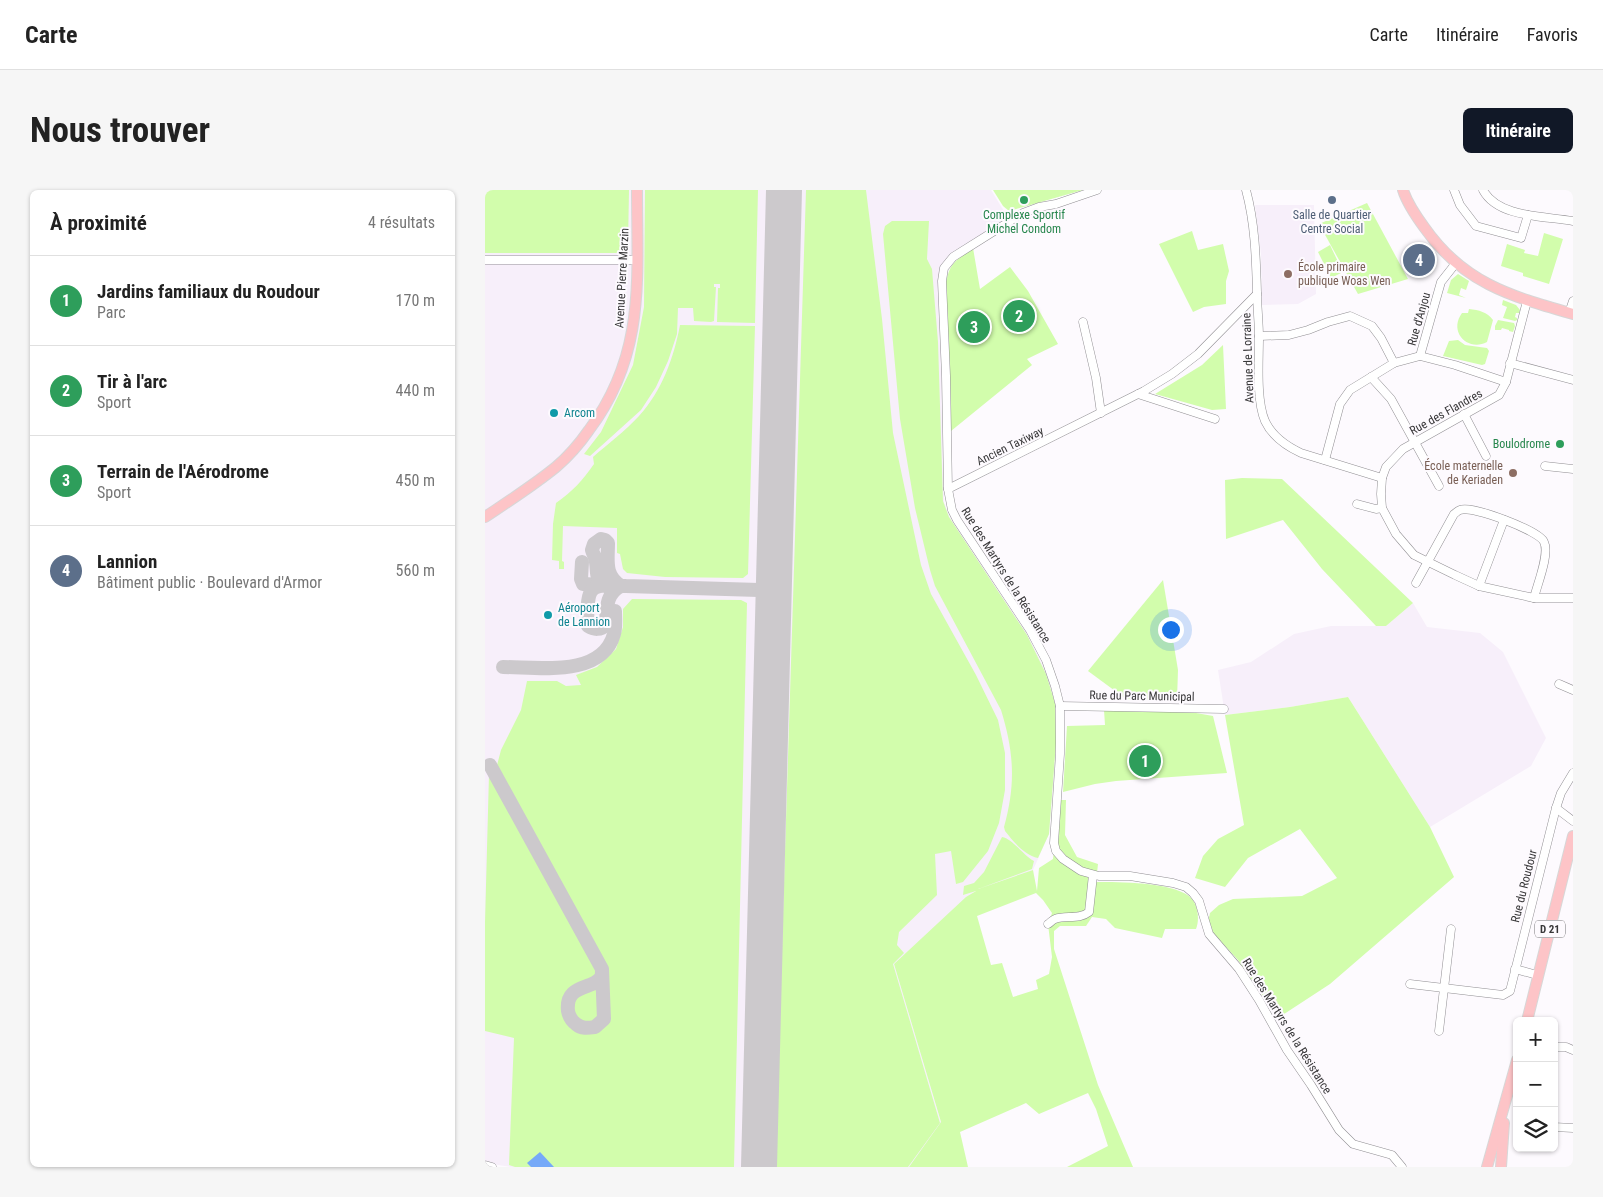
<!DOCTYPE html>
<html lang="fr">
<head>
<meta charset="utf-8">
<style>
  body { margin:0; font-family:"Roboto Condensed",sans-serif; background:#f6f6f6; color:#222 }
  .controls { position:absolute; right:15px; bottom:15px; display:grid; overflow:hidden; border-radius:8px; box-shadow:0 1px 4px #0004 }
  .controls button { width:45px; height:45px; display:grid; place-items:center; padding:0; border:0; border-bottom:1px solid #e0e0e0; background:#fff; color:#222; font:25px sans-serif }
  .you { position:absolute; left:685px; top:439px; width:18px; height:18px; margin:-12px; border:4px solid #fff; border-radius:50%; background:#1a73e8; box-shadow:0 0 0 8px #1a73e833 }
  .badge { display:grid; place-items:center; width:32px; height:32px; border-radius:50%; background:#111827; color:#fff; font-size:16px; font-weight:700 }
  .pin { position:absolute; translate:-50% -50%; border:2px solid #fff; box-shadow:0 1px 5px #0006 }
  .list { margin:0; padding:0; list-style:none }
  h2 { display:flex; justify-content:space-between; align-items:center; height:65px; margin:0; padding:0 20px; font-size:21px }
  h2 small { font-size:16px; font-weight:400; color:#767676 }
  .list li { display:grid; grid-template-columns:32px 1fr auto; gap:15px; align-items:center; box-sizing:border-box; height:90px; padding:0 20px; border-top:1px solid #e0e0e0 }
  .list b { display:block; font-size:19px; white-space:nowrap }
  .list p { margin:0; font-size:16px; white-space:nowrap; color:#767676 }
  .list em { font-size:16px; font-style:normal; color:#767676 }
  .icon { flex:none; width:28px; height:28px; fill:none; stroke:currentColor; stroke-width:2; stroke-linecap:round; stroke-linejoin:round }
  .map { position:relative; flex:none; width:1088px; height:977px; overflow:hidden; border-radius:8px }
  header { display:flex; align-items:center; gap:30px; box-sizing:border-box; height:70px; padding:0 25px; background:#fff; border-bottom:1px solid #e0e0e0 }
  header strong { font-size:24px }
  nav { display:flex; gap:28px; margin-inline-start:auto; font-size:18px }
  .intro { display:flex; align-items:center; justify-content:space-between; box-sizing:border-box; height:120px; padding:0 30px }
  h1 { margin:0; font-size:35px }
  .button { padding:12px 22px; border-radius:8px; background:#111827; color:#fff; font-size:18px; font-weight:700 }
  main { display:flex; gap:30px; padding:0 30px }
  aside { flex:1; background:#fff; border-radius:8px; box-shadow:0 1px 4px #0004 }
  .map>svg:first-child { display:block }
  .built { fill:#f7effa }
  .green { fill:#d2fdac; fill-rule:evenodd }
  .water { fill:#76a9f8 }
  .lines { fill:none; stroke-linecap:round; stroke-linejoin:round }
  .taxiway { stroke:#ccc9cc; stroke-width:14 }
  .runway { stroke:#ccc9cc; stroke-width:36 }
  .minor-casing { stroke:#918f93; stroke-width:9 }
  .major-casing { stroke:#d7d7d7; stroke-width:12 }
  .minor { stroke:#fff; stroke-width:8 }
  .major { stroke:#fdc4c7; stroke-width:10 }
  .leisure-dot { fill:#2e9e5b; stroke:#fdfafe; stroke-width:2 }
  .service-dot { fill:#5c6f8a; stroke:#fdfafe; stroke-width:2 }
  .education-dot { fill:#8d6e63; stroke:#fdfafe; stroke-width:2 }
  .culture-dot { fill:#0f9aa8; stroke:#fdfafe; stroke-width:2 }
  .labels { text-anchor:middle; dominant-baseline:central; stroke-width:4; stroke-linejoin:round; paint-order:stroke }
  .shield { fill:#fdfafe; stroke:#737274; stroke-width:1 }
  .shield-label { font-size:11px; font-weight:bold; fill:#383739 }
  .leisure-label { font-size:12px; fill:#27864d; stroke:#fdfafe }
  .service-label { font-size:12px; fill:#4e5e75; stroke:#fdfafe }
  .education-label { font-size:12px; fill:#785e54; stroke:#fdfafe; text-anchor:start }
  .street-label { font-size:12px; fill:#383739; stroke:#fdfafe }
  .culture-label { font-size:12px; fill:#0d838f; stroke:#fdfafe; text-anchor:start }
</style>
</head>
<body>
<header>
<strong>Carte</strong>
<nav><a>Carte</a><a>Itinéraire</a><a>Favoris</a></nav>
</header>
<div class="intro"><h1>Nous trouver</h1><a class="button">Itinéraire</a></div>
<main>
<aside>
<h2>À proximité<small>4 résultats</small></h2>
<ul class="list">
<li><span class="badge" style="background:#2e9e5b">1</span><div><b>Jardins familiaux du Roudour</b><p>Parc</p></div><em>170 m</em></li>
<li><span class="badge" style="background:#2e9e5b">2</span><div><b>Tir à l'arc</b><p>Sport</p></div><em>440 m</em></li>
<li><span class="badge" style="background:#2e9e5b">3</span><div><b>Terrain de l'Aérodrome</b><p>Sport</p></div><em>450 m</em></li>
<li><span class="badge" style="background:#5c6f8a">4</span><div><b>Lannion</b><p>Bâtiment public · Boulevard d'Armor</p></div><em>560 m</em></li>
</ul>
</aside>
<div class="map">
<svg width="1088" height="977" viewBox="0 0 1088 977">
  <rect width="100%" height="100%" fill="#fdfafe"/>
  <!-- built -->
  <g class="built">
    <polygon points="0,0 506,0 525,31 468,67 457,91 459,312 464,326 543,445 562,483 570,513 572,553 564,644 548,680 491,700 409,774 456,933 424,977 26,977 0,973"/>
    <polygon points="770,15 829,15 831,104 813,114 777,115 776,64"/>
    <polygon points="928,413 942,437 995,443 1018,462 1061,548 1046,576 945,637 863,507 805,517 740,525 733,480 766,472 809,444 846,436 901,436"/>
  </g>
  <!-- green -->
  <g class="green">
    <polygon points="0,0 144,0 143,55 134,63 0,63"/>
    <polygon points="160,0 273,0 270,133 232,132 233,98 235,98 235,94 229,94 229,97 231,97 229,131 226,132 209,131 208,118 193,118 192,144 183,171 171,197 156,220 105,266 99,264 116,242 148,175 159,117"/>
    <polygon points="321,0 381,0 397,129 408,243 436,375 446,404 491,485 513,530 520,563 520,600 514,633 503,661 478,692 471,694 466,661 450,664 452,705 414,742 412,755 419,763 408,774 455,933 423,977 290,977"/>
    <polygon points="508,0 598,0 524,21 518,16"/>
    <polygon points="882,13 923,89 873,104 834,34"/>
    <path d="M407 31H444L442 69 447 79 453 152 458 311 464 327 542 445 561 484 570 513 571 553 564 644 553 668C539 665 528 651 520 641L519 637C531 594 529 562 516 520L450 396 445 380 430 318 415 229 398 44 400 36Z"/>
    <polygon points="707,41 713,60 738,54 744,81 741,91 741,114 719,117 708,122 674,54"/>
    <polygon points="1059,43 1078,49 1064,94 1038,86 1038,83 1016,76 1022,54 1040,60 1039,63 1053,66"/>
    <polygon points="845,55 858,82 846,88 833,62"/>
    <path d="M488 58 495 99 525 77 543 101 573 154 542 169 547 175 466 241 460 97C465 72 468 73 488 58Z"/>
    <polygon points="973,84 984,91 981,100 976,98 974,105 981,108 962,103 966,90"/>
    <polygon points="1018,110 1031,115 1035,120 1034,123 1031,123 1030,127 1032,128 1032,130 1030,131 1018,128 1022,117 1017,115"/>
    <path d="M984 119C994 120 1002 122 1008 130L1002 152C983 162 963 142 977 123H983Z"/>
    <polygon points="1013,130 1029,133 1030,136 1028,142 1024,141 1024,140 1017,138 1016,140 1010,140 1010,136"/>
    <path d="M195 135 270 136 263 384 258 388 180 387 142 383 138 379 135 364 132 363V338L78 336 77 371 79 372V379H74V371L67 370 68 334 71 313C87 302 98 290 109 274L108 267C123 254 140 241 154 226 177 201 189 167 195 135Z"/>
    <polygon points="973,150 980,155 1002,158 1004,161 1000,174 997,175 958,166 964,151"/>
    <polygon points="738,155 741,219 727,220 670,204 717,175"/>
    <polygon points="757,288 797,289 928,413 901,436 891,436 837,379 798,330 741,349 740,290"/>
    <polygon points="678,390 693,480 692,510 641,509 603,481"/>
    <path d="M147 409 256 410 262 413 249 977H30L24 975 29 848 0 841V732L4 584 114 784C107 794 90 793 84 806 77 818 82 837 97 840 106 842 112 836 119 832L120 807 118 776 11 579 16 560 36 520 42 491H72L81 496 96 495 91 485 112 477 131 459 138 437V419Z"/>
    <polygon points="863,507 945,637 969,687 845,794 793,828 753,770 729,744 723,732 725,723 734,715 748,709 817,706 852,688 815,639 763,668 740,697 710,688 718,666 733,649 759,635 740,525 805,517"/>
    <polygon points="619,520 700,521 728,526 742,583 631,591 610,594 578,602 582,536 620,535"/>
    <path d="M575 610H581L580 645 592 667 613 674 611 692C635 692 685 692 704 706 713 713 715 729 711 739H680L677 748 630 738 621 729 607 727 601 736H575L569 741V759L613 895 648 977H582L623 956 611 919 603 903 554 924 541 913 475 942 483 977H424L456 932 409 774 481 707 491 701 478 705 479 696 489 693 499 682 517 647C528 649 538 665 549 671L547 679 493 699 548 680 552 701 554 678 568 669ZM551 703 558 710 567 723 563 734 567 767 564 784 551 790 553 799 528 807 517 773 506 775 492 726Z"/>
    <path d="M115 791 116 820 114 832C96 846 76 825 88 806 94 796 107 798 115 791Z"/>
  </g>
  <!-- water -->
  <polygon class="water" points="55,962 69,977 46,977 42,973"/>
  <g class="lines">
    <!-- taxiway -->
    <g class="taxiway">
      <polyline points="97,372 96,389 98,394 118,395"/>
      <path d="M121 395C109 387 113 384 111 372 111 368 108 364 107 360L109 354 116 349 120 350 123 353C123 371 119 385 136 396 120 404 122 419 121 435 116 440 109 440 103 436L102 433C103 395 103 394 141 396L274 400C284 403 287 408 289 417"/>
      <polyline points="274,400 285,394 289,385"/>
      <path d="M18 477C53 477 117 488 129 444 131 437 130 428 130 421"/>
      <path d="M5 575 117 779 119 829 110 837C103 838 97 839 91 834 87 831 84 826 83 821 80 793 109 800 116 787 117 785 117 782 117 779"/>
    </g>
    <!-- runway -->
    <polyline class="runway" points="274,977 299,0"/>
    <!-- minor casing -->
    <g class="minor-casing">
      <g id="minor">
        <polyline points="612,0 571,14 554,17 538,23 468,67 459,78 457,91 461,186 463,299 467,320 472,330 545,440 561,470 570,496 575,516 575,564 569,653 571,661 578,669 596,681 614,686 645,686 688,693 701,697 708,703 714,711 724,744 754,779 774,810 802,860 826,895 854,940 868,954 907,965 917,977"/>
        <path d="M761 0C770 33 771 68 772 102 772 117 774 132 774 148 774 171 771 210 780 231 787 246 801 256 816 263L897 288"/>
        <polyline points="969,0 975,15 991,36 1036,48 1043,25"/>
        <path d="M998 0C1013 28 1061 26 1088 31"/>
        <polyline points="0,70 152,70"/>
        <polyline points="1042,111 1021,192 1014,205 918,259 901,277 897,288 896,304 897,318 911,344 929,365 970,385 994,396 1049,408 1088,408"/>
        <polyline points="1084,123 1088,111"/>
        <polyline points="598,132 611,188 616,223"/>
        <polyline points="774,146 804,145 823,140 843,132 865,126 887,136 896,148 909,173"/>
        <polyline points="935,166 956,92 971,73"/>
        <polyline points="1025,173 1088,190"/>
        <polyline points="886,187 906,209 954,296"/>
        <polyline points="653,204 730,229"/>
        <polyline points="979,224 1001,266"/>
        <polyline points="840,270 855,214 865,200 909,173 935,166 970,175 1021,192"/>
        <polyline points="1060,276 1088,279"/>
        <polyline points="463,299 659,201 687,184 713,164 772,104"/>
        <polyline points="872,314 891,319 897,318"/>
        <path d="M931 393 969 324C971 323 972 321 975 320 987 315 1055 341 1059 352 1065 364 1052 395 1049 408"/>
        <polyline points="994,396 1019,330"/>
        <polyline points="1074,494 1088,500"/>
        <polyline points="575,516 739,519"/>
        <polyline points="1071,618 1088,631"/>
        <path d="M563 734C565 733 567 730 570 729 581 725 594 730 604 722L608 685"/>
        <polyline points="1030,779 1052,785"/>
        <polyline points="925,794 1018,805 1025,801 1071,618 1076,603 1088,583"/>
        <polyline points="954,841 966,739"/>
        <polyline points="1069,857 1081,857 1088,860"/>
        <polyline points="1069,937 1088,938"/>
        <polyline points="0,975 7,977"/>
      </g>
    </g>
    <!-- major casing -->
    <g class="major-casing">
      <g id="major">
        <path d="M918 0C922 13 931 26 939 37 978 93 1025 106 1088 124"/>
        <path d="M0 327C24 311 49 295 71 277 84 266 95 253 104 240 161 164 152 89 152 0"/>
        <polyline points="1042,831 1088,646"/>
        <polyline points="1002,977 1032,870"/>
        <polyline points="1016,977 1019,933"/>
      </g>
    </g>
    <!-- minor -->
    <use href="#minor" class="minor"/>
    <!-- major -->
    <use href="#major" class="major"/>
  </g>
  <!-- markers -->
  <g class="leisure-dot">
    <circle cx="539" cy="10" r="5"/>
    <circle cx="1075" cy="254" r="5"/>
  </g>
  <circle class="service-dot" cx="847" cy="10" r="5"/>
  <g class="education-dot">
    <circle cx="803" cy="84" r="5"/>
    <circle cx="1028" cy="283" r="5"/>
  </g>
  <g class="culture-dot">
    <circle cx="69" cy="223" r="5"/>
    <circle cx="63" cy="425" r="5"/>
  </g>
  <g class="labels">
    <!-- shield labels -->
    <rect class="shield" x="1050" y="730.5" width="30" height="17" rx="4"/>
    <g class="shield-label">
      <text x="1065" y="739">D 21</text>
    </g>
    <!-- leisure labels -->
    <g class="leisure-label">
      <text x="539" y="25">Complexe Sportif<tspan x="539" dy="14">Michel Condom</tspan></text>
      <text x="1065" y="254" text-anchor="end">Boulodrome</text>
    </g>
    <!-- service labels -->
    <g class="service-label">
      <text x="847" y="25">Salle de Quartier<tspan x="847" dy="14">Centre Social</tspan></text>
    </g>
    <!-- education labels -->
    <g class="education-label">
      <text x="813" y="77">École primaire<tspan x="813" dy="14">publique Woas Wen</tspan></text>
      <text x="1018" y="276" text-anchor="end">École maternelle<tspan x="1018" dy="14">de Keriaden</tspan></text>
    </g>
    <!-- street labels -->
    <g class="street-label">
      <text transform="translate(137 88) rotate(-87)">Avenue Pierre Marzin</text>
      <text transform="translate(934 129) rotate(-74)">Rue d'Anjou</text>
      <text transform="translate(763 168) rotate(-92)">Avenue de Lorraine</text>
      <text transform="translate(961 222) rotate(-29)">Rue des Flandres</text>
      <text transform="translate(525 256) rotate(-26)">Ancien Taxiway</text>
      <text transform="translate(521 385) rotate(58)">Rue des Martyrs de la Résistance</text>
      <text transform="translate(657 506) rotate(1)">Rue du Parc Municipal</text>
      <text transform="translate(1039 696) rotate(-76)">Rue du Roudour</text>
      <text transform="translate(802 836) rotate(58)">Rue des Martyrs de la Résistance</text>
    </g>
    <!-- culture labels -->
    <g class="culture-label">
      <text x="79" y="223">Arcom</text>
      <text x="73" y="418">Aéroport<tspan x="73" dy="14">de Lannion</tspan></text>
    </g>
  </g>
</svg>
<div class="controls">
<button>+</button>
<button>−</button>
<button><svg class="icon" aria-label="layers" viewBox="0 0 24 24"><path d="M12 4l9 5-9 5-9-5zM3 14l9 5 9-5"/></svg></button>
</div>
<div class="you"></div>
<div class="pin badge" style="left:660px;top:571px;background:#2e9e5b">1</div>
<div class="pin badge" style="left:534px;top:126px;background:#2e9e5b">2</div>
<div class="pin badge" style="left:489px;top:137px;background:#2e9e5b">3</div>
<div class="pin badge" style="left:934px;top:70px;background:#5c6f8a">4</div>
</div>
</main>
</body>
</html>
